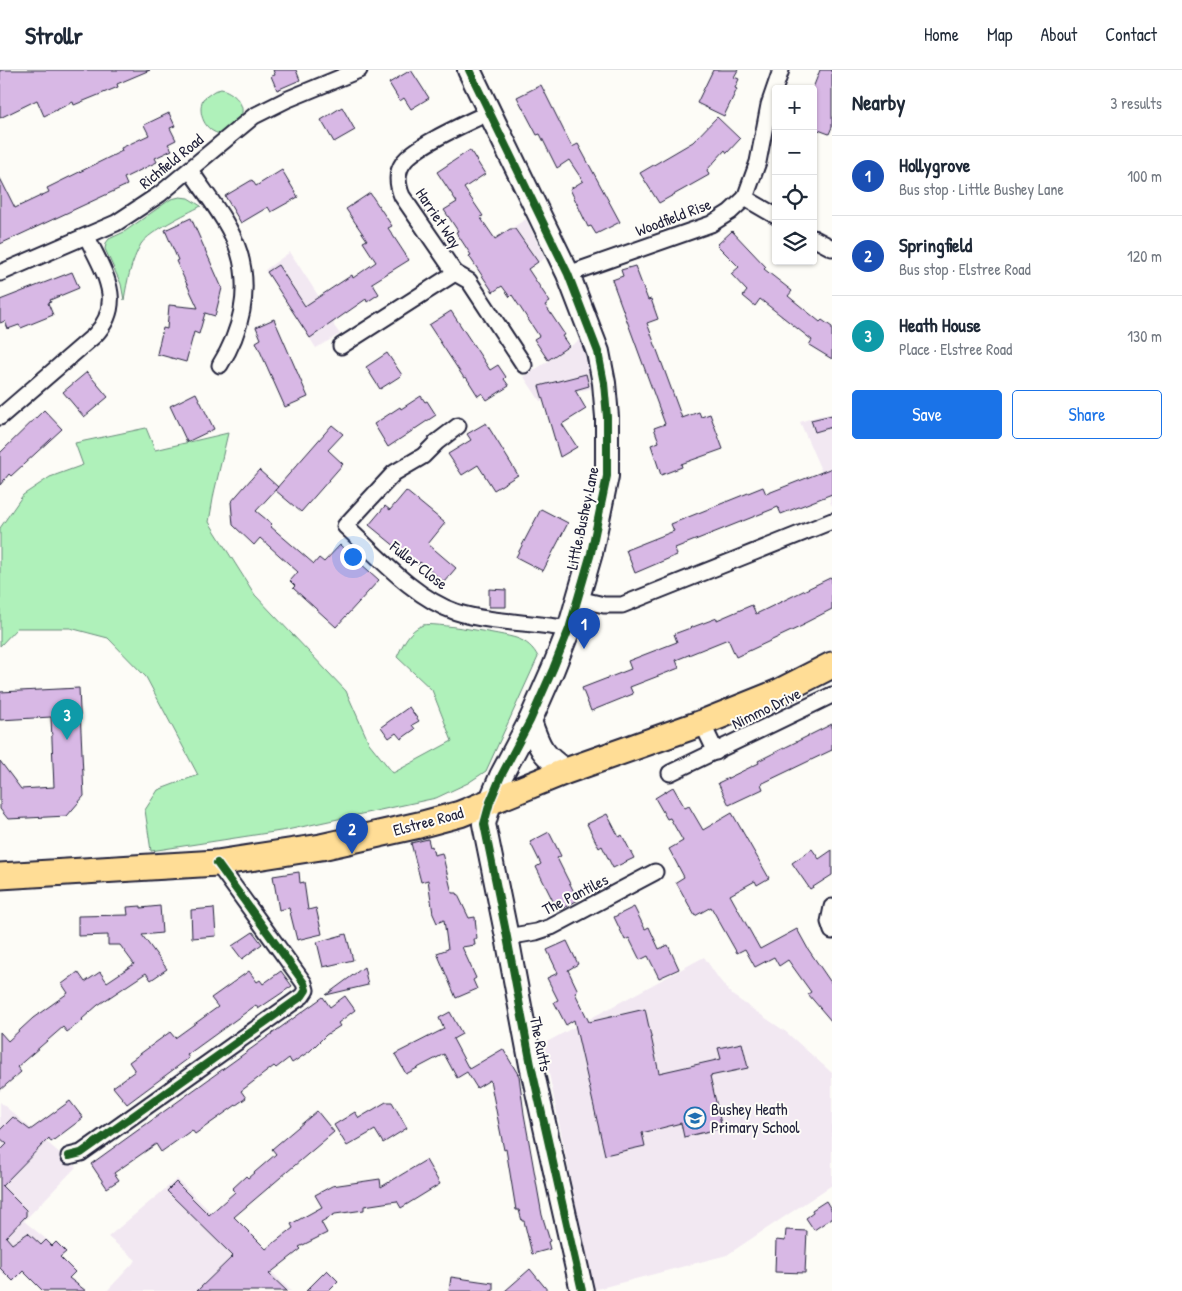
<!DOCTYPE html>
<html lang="en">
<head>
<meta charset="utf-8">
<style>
  body { margin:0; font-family:"Patrick Hand",sans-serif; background:#f2f2f3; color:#1f2937 }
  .controls { position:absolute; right:15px; top:15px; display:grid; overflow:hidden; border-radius:5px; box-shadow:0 1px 4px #0004 }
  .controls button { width:45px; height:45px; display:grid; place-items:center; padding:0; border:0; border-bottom:1px solid #e0e1e3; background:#fff; color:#1f2937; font:25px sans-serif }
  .you { position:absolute; left:352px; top:486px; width:18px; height:18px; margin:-12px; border:4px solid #fff; border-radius:50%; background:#1a73e8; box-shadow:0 0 0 8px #1a73e833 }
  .badge { display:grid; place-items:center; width:32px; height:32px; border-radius:50%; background:#1a73e8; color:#fff; font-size:16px; font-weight:700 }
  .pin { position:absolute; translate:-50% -41px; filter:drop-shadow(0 1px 2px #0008) }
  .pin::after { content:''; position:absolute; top:26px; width:18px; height:15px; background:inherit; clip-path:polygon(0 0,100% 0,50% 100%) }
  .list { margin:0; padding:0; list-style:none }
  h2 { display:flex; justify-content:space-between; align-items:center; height:65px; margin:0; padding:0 20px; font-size:21px }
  h2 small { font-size:16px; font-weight:400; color:#747a83 }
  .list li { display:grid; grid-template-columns:32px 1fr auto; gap:15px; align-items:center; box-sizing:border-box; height:80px; padding:0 20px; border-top:1px solid #e0e1e3 }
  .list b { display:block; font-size:19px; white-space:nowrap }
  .list p { margin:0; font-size:16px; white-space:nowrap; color:#747a83 }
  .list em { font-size:16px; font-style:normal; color:#747a83 }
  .actions { display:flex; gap:10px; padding:15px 20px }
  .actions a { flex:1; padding:11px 0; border:1px solid #1a73e8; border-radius:5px; text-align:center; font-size:18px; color:#1a73e8 }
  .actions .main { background:#1a73e8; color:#fff }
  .icon { flex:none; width:28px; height:28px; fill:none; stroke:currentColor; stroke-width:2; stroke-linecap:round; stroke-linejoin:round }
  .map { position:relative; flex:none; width:832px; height:1221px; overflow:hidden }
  header { display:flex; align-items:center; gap:30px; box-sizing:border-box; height:70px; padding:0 25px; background:#fff; border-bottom:1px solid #e0e1e3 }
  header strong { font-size:24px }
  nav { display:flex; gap:28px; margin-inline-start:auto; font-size:18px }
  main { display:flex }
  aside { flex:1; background:#fff }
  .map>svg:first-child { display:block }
  .built { fill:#f2e8f2 }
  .green { fill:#aff1ba; stroke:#688a7a }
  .building { fill:#d8b8e5; stroke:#22223b }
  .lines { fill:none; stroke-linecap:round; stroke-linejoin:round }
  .street-casing { stroke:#22223b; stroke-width:19 }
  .secondary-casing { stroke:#22223b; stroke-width:26 }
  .primary-casing { stroke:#22223b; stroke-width:29 }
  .street { stroke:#fdfcf7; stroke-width:15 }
  .secondary { stroke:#fdfcf7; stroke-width:22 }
  .primary { stroke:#ffdd96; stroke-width:25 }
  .cycleway-casing { stroke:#fdfcf7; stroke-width:11 }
  .cycleway { stroke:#1b5e20; stroke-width:8 }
  .labels { text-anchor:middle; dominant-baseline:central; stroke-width:4; stroke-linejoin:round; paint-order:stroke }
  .street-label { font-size:16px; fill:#22223b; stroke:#fdfcf7 }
  .poi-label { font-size:16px; fill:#22223b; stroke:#fdfcf7; text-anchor:start }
</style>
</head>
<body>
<header>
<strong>Strollr</strong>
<nav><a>Home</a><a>Map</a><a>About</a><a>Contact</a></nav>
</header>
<main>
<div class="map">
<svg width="832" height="1221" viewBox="0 0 832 1221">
  <rect width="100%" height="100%" fill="#fdfcf7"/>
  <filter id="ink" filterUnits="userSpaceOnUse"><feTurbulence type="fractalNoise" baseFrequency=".02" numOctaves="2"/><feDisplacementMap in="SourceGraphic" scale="10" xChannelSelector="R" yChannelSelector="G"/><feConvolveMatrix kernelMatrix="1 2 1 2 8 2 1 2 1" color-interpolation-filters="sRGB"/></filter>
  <g filter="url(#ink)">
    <!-- built -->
    <g class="built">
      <polygon points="526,149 545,188 493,222 469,186"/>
      <polygon points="290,182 334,250 334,256 340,264 316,278 265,200"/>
      <polygon points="581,269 593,318 540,331 524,307"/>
      <polygon points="832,344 832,436 830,432 830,421 800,352 818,346"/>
      <polygon points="704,887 719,909 732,925 786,962 832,1003 832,1115 727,1185 593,1220 543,974"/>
      <polygon points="0,1032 76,1097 24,1151 52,1174 14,1212 0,1201"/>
      <polygon points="177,1109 291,1221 107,1221 136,1190 108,1167"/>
    </g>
    <!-- green -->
    <g class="green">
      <path d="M221 19C232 21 248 35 240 48 237 54 226 59 221 64 205 62 197 43 203 29L214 21Z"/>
      <path d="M180 127 188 128 201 136C186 144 150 161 141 174 131 192 127 211 124 230L121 214 105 179 106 173 109 169 124 162 171 129Z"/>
      <path d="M146 358 155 380 228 363 214 423 209 452 255 525 346 621 369 673 393 703 452 671 432 620 397 587C403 574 409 560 423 555 432 552 504 564 516 568 526 571 534 578 538 587L486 701 468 713 436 728 287 760 151 781 145 740 158 720 198 705 146 607 108 568 70 558H17L0 576V458L23 425 50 407 83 395 75 373Z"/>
    </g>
    <!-- building -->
    <g class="building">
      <polygon points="0,0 150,0 117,14 118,17 74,35 73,32 44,46 37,30 0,48"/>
      <polygon points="273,0 296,0 300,10 277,20 271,6 275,5"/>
      <polygon points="411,0 429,28 411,39 404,28 400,31 389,13"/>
      <polygon points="713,0 738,0 734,7 739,9 735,18 737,19 724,46 697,33"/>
      <polygon points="820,0 832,0 832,57 829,64 813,58 813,18"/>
      <polygon points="541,15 572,77 578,74 620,152 596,164 591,156 588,157 570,119 583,111 569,90 557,98 540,64 537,65 517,27"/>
      <polygon points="342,37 355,60 334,72 321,50"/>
      <polygon points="169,43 175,56 170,58 176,70 168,74 172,80 155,88 157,92 124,108 127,115 0,174 0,108 15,138 49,122 47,118 122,81 121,78 149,65 144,55"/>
      <polygon points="717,47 740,69 727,83 725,80 707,100 709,105 659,133 640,103 693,72"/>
      <polygon points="470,80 485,104 464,118 483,146 480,147 495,169 510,159 515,159 538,192 528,199 550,232 545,235 565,265 562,266 569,276 548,290 534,269 539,266 512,225 510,227 502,216 493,222 469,186 471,185 456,162 458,161 444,140 457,132 437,102"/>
      <polygon points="282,100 298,127 271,142 268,137 241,153 225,126 252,110 256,116"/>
      <polygon points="370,123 392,156 388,158 409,190 372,213 379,224 367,232 366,229 310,268 267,202 278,195 305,236 352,205 353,208 376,192 363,172 367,170 346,139"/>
      <polygon points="191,148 222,218 215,246 205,243 199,264 194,262 186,292 157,284 163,258 167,259 169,235 198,238 176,191 178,190 165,160"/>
      <polygon points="732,161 766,197 764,199 792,221 788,226 820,252 822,250 832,257 832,289 809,275 812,270 760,229 755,236 743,226 747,221 731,204 739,197 717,175"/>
      <polygon points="635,196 648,230 651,229 658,249 647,253 682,348 699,342 701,347 710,344 723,379 681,394 682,397 661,405 651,375 659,372 654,358 665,354 612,210 623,206 621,200"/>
      <polygon points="72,202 79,218 50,230 51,232 48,233 53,245 21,258 19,255 8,259 5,251 0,253 0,230"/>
      <polygon points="451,241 490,300 498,295 506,307 504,309 509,316 487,330 482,323 478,326 466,307 464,308 429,255"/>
      <polygon points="274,249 308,327 285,337 256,272 261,269 256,257"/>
      <polygon points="387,283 402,305 380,319 366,297"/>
      <polygon points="87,302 108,327 84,347 63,322"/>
      <polygon points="586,304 589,316 575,320 586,339 562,354 577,377 560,387 539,316"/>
      <polygon points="196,323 214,359 187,372 170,336"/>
      <polygon points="421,326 425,332 427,331 436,345 388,377 374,354 400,337 401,339"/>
      <polygon points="44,340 62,359 11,406 9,404 0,415 0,383"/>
      <polygon points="832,345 832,357 815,362 811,350"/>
      <polygon points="486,353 518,405 494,420 478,395 462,405 448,384 471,370 467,364"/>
      <polygon points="332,355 343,364 328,380 343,394 301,442 275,420"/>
      <polygon points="832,398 832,424 781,444 778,437 675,478 677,485 635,503 626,480 674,461 671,454 763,417 766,424"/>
      <polygon points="259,400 278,417 256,441 272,454 270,456 314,494 319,488 324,492 340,475 379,510 336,557 293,518 295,516 290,511 298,502 260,468 254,475 233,455 231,432"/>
      <polygon points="406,421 445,453 428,474 456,498 444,512 420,492 418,495 369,455 385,436 390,440"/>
      <polygon points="541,439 568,453 543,501 516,487"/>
      <polygon points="832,507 832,539 803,554 804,555 736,587 728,569 676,590 679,598 630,617 633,624 591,641 582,618 631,599 628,591 677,572 674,564 717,548 717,550 752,535 756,544"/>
      <polygon points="489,519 506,520 506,537 489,537"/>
      <polygon points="79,618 84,726 67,746 8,749 0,739 0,691 21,719 54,717 51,647 0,650 0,622"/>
      <polygon points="409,637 419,651 412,655 415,659 401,669 396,663 389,668 381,657"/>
      <polygon points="832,654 832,680 761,714 763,719 729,735 718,713 759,693 758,691"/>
      <polygon points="673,717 685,738 689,736 703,760 732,743 769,808 757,815 755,811 730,825 760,879 797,859 808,879 832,914 832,952 808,924 811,922 788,890 779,896 774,887 755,897 745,879 737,883 711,837 695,846 676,812 684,807 669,779 683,771 670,748 667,749 655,728"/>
      <polygon points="607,744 619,767 622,765 634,788 613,798 602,776 599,778 587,754"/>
      <polygon points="549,762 561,786 557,788 578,830 558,841 536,797 541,794 530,772"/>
      <polygon points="428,769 430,777 432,776 434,785 442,783 452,823 457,823 469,848 475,847 477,869 474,869 475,875 462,877 476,908 473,910 477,919 456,928 437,883 448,879 444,850 437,853 433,844 428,810 421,812 411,773"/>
      <polygon points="812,779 819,789 832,780 832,805 810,819 792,793"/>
      <polygon points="299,802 300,813 304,812 308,840 316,838 322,864 297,870 289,838 279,840 273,806"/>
      <polygon points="141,836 141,838 160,836 162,863 142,865 167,899 151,910 146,903 98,935 82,949 83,950 67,962 63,957 17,997 21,1002 0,1020 0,962 8,971 33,948 68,923 62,914 78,902 85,912 100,902 107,912 134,894 120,875 108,875 108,865 78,866 78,846 128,845 127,837"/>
      <polygon points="634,837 645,859 649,857 659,879 668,875 679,899 659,908 648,886 640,890 629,868 625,870 614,847"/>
      <polygon points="214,838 216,866 192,868 191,840"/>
      <polygon points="253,862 262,874 242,889 232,876"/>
      <polygon points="346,864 353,890 323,897 317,872"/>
      <polygon points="567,871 578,894 568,900 578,921 575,923 589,952 645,939 659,1003 721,989 718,978 742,973 748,998 710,1006 722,1058 684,1067 681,1053 642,1063 645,1076 605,1085 574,950 566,955 554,932 558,930 547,908 558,903 547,880"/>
      <polygon points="364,897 368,915 326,925"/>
      <polygon points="249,901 257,912 260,910 263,914 281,901 292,916 258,939 256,935 187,985 189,988 127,1034 113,1017 135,1001 129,992 170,962 175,968 218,937 211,928"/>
      <polygon points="345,926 355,940 338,953 340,956 326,965 310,981 292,993 289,988 276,998 274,996 241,1021 246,1028 195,1064 192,1060 161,1082 156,1074 114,1103 119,1110 107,1118 91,1094 323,927 330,937"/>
      <polygon points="450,942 462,964 453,969 469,999 503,979 519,1006 524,1044 542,1145 550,1171 548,1172 550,1179 532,1184 524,1151 522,1151 519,1140 516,1140 506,1079 504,1080 490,1010 477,1018 467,1002 457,1008 444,984 406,1004 395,984 444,959 439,948"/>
      <polygon points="70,1031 83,1048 51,1072 49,1068 2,1116 26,1140 26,1146 6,1167 12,1174 28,1163 41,1175 46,1170 52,1176 56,1172 66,1182 60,1187 75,1202 69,1208 86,1221 43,1221 23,1201 13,1211 0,1198 0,1081 7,1074 0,1068 0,1060 13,1047 30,1060"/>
      <polygon points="386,1032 392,1032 407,1058 383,1073 375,1060 347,1076 334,1055 355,1042 359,1048"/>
      <polygon points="317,1041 334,1062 234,1147 266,1179 293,1158 291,1154 322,1137 315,1125 332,1116 380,1109 381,1117 426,1090 440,1114 401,1138 397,1131 364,1136 364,1140 335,1144 321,1152 327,1163 299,1177 301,1179 269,1204 287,1221 197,1221 233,1186 167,1121 176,1112 209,1145 235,1122 232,1119 246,1106 248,1108 276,1084 272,1079"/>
      <polygon points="826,1131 832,1141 832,1148 814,1160 806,1148 813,1143 812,1140"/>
      <polygon points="786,1160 807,1161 805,1203 775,1202 776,1170 785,1171"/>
      <polygon points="530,1199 548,1221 505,1221"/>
      <polygon points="327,1200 338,1211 328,1221 306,1221"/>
      <polygon points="451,1207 493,1213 493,1221 449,1221"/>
    </g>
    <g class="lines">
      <!-- street casing -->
      <g class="street-casing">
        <g id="street">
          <path d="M190 100C207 126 230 153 239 182 251 221 241 262 220 295"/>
          <polyline points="745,128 776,146"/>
          <polyline points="813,168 832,178"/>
          <polyline points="0,203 116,153 160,124 254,46 286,30 359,0"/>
          <polyline points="455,203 469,211 524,295"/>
          <polyline points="568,204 711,154 730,142 745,128 758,92 769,35 781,0"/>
          <path d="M341 276 455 203 402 126C397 114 396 103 403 93 415 75 469 52 490 42"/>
          <path d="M0 347 95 265C126 232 103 201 87 167"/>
          <path d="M458 356 437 372 423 386 394 403 345 456C377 485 414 528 456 542 490 553 533 552 569 559"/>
          <polyline points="578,529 604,535 622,535 832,451"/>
          <polyline points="702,653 716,682"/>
          <polyline points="670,703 832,625"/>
          <polyline points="832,837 829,852 832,861"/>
          <polyline points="507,867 536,862 551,857 655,802"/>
          <polyline points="69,1086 81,1083 302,926 306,920 304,913 217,793"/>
        </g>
      </g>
      <!-- secondary casing -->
      <g class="secondary-casing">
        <g id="secondary">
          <polyline points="469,0 568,204 598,282 604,313 607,347 607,406 591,483 569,559 553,599 530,651 501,706 490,732 484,754 507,867 531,995 582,1221"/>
          <path d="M530 651C539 677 542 685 566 701"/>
        </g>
      </g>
      <!-- primary casing -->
      <g class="primary-casing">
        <polyline id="primary" points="0,806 217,793 321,777 419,755 460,744 566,701 702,653 779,622 832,595"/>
      </g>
      <!-- street -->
      <use href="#street" class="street"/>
      <!-- secondary -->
      <use href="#secondary" class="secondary"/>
      <!-- primary -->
      <use href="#primary" class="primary"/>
      <!-- cycleway casing -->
      <g class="cycleway-casing">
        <g id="cycleway">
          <polyline points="469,0 568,204 598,282 604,313 607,347 607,406 591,483 569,559 553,599 530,651 501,706 490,732 484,754 507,867 531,995 582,1221"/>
          <polyline points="69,1086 81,1083 302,926 306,920 304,913 217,793"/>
        </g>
      </g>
      <!-- cycleway -->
      <use href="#cycleway" class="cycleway"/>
    </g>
  </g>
  <!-- icons -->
  <defs>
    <g id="school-ring" transform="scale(1.125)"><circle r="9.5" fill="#fdfcf7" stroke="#1f6fb2" stroke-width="1.5"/><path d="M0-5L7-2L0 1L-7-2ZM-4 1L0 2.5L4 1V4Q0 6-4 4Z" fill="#1f6fb2"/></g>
  </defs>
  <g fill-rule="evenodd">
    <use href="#school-ring" x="695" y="1048"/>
  </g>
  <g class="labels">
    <!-- street labels -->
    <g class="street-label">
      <text transform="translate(171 91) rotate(-39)">Richfield Road</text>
      <text transform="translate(673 147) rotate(-21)">Woodfield Rise</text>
      <text transform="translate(439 148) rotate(56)">Harriet Way</text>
      <text transform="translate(582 448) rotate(-78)">Little Bushey Lane</text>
      <text transform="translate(419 495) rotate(38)">Fuller Close</text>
      <text transform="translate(766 638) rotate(-26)">Nimmo Drive</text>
      <text transform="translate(428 751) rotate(-15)">Elstree Road</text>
      <text transform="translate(575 824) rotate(-27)">The Pantiles</text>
      <text transform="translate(541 974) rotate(79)">The Rutts</text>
    </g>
    <!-- poi labels -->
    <g class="poi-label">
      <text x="711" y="1039">Bushey Heath<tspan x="711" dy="18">Primary School</tspan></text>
    </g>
  </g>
</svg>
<div class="controls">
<button>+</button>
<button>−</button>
<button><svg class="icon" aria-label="locate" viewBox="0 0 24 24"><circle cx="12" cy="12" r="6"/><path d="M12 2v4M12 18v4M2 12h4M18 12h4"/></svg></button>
<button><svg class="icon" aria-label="layers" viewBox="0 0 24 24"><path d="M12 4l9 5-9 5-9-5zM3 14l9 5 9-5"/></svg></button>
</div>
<div class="you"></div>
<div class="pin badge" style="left:584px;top:579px;background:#1a4fb4">1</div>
<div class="pin badge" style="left:352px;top:784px;background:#1a4fb4">2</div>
<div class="pin badge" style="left:67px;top:670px;background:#0f9aa8">3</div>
</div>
<aside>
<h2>Nearby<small>3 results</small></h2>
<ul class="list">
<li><span class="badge" style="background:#1a4fb4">1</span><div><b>Hollygrove</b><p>Bus stop · Little Bushey Lane</p></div><em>100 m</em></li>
<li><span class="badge" style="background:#1a4fb4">2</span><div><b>Springfield</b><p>Bus stop · Elstree Road</p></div><em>120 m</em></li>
<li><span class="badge" style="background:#0f9aa8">3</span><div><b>Heath House</b><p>Place · Elstree Road</p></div><em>130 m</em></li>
</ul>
<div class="actions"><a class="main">Save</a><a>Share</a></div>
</aside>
</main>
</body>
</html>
